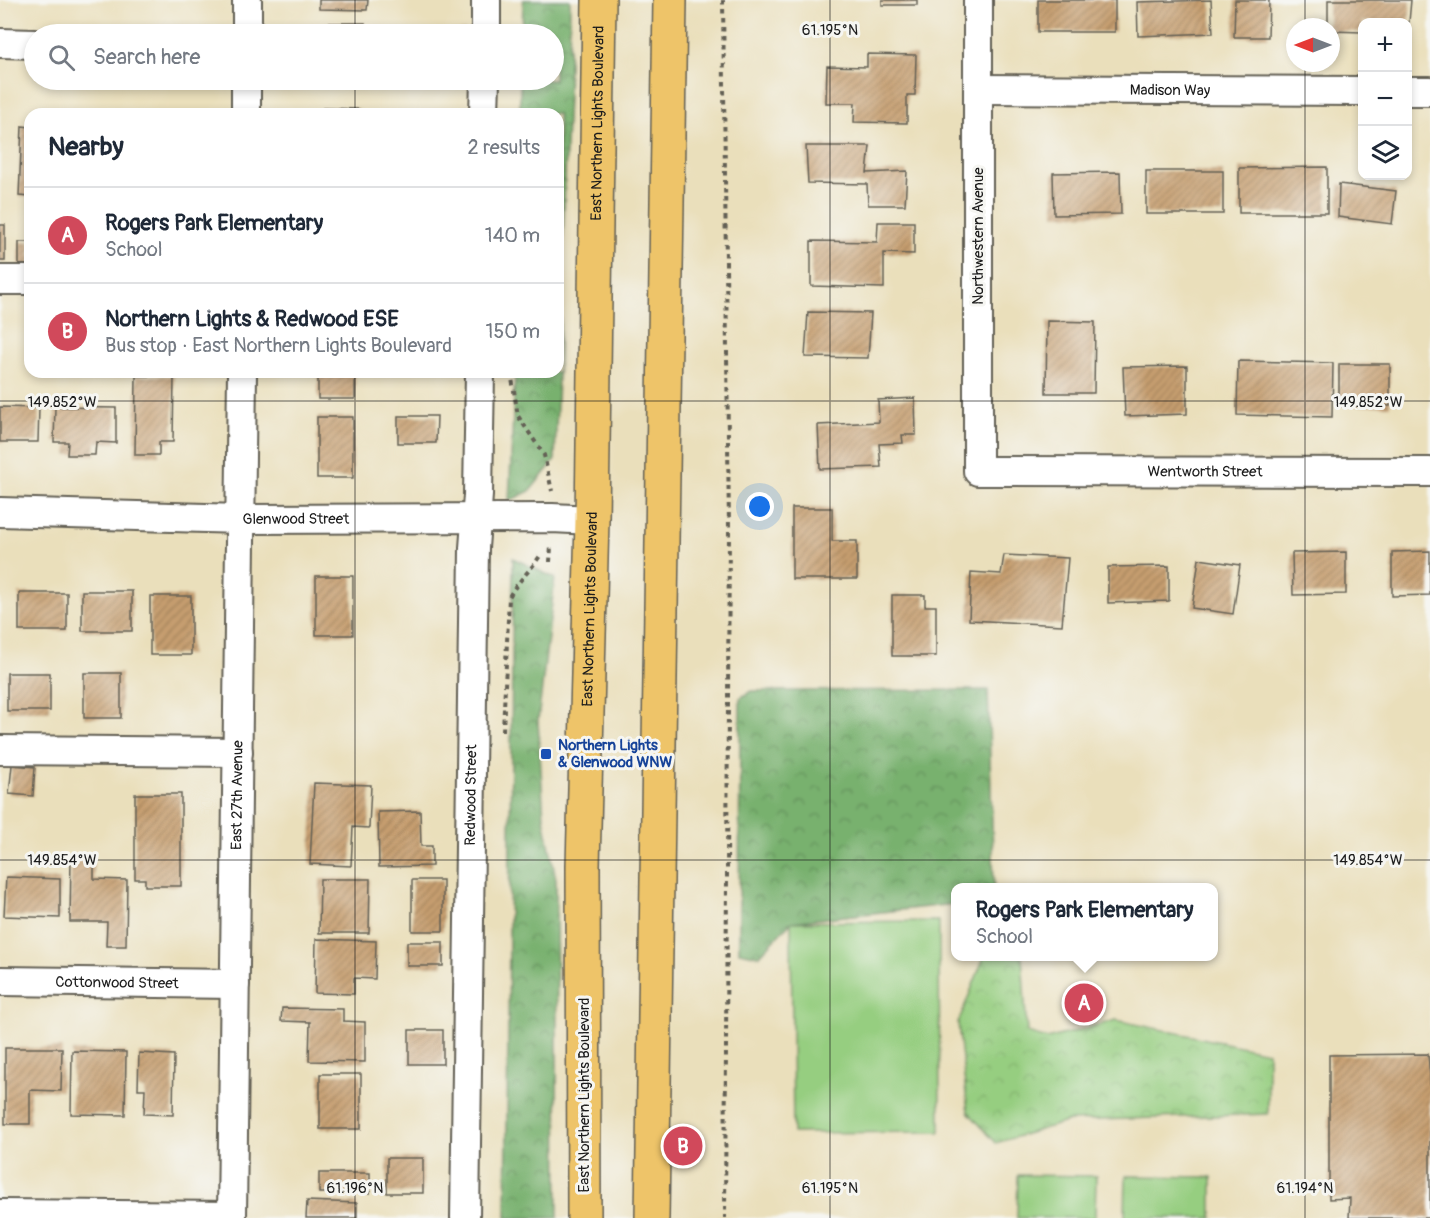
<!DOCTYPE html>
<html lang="en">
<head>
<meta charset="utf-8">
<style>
  body { margin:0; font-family:Pangolin,sans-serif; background:#f2f2f3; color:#1f2937 }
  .controls { position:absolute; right:18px; top:18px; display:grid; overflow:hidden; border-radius:12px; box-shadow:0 3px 9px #0003 }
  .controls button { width:54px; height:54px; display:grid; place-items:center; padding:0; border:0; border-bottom:2px solid #e0e1e3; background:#fff; color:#1f2937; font:30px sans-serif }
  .compass { position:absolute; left:1286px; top:18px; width:54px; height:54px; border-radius:50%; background:#fff; box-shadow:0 3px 9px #0003; rotate:270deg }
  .you { position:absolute; left:760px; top:507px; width:21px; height:21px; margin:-15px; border:4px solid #fff; border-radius:50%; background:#1a73e8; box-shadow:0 0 0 9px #1a73e833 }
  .badge { display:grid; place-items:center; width:39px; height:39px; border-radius:50%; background:#d1495b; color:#fff; font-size:20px; font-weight:700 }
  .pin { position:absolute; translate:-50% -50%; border:3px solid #fff; box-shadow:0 2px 6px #0006 }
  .popup { position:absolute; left:951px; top:883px; width:267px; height:78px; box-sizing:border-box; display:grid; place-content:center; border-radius:12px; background:#fff; filter:drop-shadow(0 2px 4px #0005); font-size:20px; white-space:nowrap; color:#747a83 }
  .popup b { font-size:22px; color:#1f2937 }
  .popup::after { content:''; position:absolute; left:50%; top:100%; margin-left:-12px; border:12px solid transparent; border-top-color:#fff }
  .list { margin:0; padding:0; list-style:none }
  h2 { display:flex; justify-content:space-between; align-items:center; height:78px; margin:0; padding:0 24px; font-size:26px }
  h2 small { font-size:20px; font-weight:400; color:#747a83 }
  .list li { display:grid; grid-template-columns:39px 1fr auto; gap:18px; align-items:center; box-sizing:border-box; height:96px; padding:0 24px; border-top:2px solid #e0e1e3 }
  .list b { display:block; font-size:22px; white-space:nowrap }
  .list p { margin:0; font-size:20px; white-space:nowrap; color:#747a83 }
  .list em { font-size:20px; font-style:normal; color:#747a83 }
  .icon { flex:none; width:33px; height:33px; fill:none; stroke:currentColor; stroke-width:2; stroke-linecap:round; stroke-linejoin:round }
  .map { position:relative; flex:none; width:1430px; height:1218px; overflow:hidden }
  .search { position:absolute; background:#fff; box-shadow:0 3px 9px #0003; left:24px; top:24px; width:540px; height:66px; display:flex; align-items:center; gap:15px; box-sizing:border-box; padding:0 21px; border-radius:33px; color:#747a83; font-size:22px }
  .panel { position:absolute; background:#fff; box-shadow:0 3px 9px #0003; left:24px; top:108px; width:540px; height:270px; border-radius:18px }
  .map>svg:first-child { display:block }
  .forest { fill:url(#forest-crowns); stroke:#4a6645; stroke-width:1.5 }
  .park { fill:url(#park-crowns); stroke:#59754e; stroke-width:1.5 }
  .pitch { fill:#96ce80; stroke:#59754e; stroke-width:1.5 }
  .building { fill:url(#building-hatch) }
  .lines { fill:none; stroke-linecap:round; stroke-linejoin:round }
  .minor-casing { stroke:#646054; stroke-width:32 }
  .major-casing { stroke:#646054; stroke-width:36 }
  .path { stroke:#646054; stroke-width:4; stroke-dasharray:4.5 4.5; stroke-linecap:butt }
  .minor { stroke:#fff; stroke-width:28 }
  .major { stroke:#eec469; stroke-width:33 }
  .ticks { fill:none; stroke:#1c1c1c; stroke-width:1.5; stroke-opacity:0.45 }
  .transit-dot { fill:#1a4fb4; stroke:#f6f6f2; stroke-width:2 }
  .labels { text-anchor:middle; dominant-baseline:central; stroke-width:6; stroke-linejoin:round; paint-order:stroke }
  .street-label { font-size:15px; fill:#1c1c1c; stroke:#f6f6f2 }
  .transit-label { font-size:15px; font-weight:bold; fill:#164399; stroke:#f6f6f2; text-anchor:start }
  .ticks-label { font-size:15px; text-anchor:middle; fill:#1c1c1c; stroke:#f6f6f2; stroke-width:6; stroke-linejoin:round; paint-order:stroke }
</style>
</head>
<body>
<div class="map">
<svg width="1430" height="1218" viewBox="0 0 1430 1218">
  <defs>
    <pattern id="forest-crowns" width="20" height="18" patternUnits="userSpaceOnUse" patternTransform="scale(1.5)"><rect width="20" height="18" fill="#78b16e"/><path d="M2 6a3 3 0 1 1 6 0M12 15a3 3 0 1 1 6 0" fill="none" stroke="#628f5a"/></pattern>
    <pattern id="park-crowns" width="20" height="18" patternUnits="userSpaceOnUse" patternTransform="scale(1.5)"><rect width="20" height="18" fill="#96ce80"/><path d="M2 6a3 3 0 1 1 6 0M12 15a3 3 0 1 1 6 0" fill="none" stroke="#81b06e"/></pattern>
    <pattern id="building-hatch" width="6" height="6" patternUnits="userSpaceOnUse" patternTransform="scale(1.5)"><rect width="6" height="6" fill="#c69e6f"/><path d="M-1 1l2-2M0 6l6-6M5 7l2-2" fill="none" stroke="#a0805a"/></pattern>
  </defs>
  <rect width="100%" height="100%" fill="#f6f6f2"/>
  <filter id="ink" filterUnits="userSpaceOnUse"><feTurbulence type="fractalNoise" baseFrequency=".0167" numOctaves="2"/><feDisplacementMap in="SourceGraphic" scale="12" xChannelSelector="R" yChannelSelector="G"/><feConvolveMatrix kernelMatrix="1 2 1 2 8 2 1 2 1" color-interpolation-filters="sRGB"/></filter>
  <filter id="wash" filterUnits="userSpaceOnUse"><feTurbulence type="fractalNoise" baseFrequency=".008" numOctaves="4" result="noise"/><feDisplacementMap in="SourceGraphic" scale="24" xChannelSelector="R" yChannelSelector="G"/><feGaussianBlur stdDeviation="1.35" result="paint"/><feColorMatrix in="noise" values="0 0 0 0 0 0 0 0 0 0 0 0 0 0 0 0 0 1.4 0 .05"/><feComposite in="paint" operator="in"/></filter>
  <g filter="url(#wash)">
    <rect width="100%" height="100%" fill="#eadfbb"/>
    <!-- forest -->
    <g class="forest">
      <polygon points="523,0 570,0 569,65 555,460 530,491 509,501 515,372 558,372 558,114 520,114 520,80 554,80 554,34 522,34"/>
      <polygon points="513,558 555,578 538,721 544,818 556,879 558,1218 506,1218"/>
      <polygon points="988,690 994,887 955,888 955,904 791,922 759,956 739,952 740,698 751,691"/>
    </g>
    <!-- park -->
    <polygon class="park" points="984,957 1022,957 1027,1033 1047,1039 1116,1020 1268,1052 1268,1114 1069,1121 996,1143 968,1112 958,1023"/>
    <!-- pitch -->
    <g class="pitch">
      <polygon points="939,921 940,1132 793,1133 791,922"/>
      <polygon points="1018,1175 1096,1176 1095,1218 1017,1218"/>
      <polygon points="1126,1176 1212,1177 1212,1218 1125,1218"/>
    </g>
    <g id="blocks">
      <!-- building -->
      <g class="building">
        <polygon points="319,0 368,0 367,10 319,9"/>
        <rect x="882" y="0" width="35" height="5"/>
        <rect x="1038" y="0" width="77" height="32"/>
        <polygon points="1211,0 1213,33 1138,36 1137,2"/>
        <polygon points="1235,0 1269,0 1268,37 1234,37"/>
        <polygon points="1328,0 1411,0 1409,22 1362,22 1362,32 1331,31 1331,27 1328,27"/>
        <rect x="321" y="23" width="44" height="11"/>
        <polygon points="467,30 466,34 430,34 430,31"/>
        <polygon points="867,54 916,55 915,95 907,95 907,123 854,122 855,103 826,103 827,66 867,67"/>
        <polygon points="323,108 359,109 359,114 323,114"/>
        <polygon points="22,126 30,127 30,197 19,196"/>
        <polygon points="806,146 870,146 867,173 907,171 905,205 868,205 867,184 808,183"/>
        <polygon points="1327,167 1327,213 1239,213 1239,168"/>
        <rect x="1146" y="171" width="77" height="43"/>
        <polygon points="1120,172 1121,214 1054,215 1053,173"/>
        <polygon points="1339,184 1396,191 1392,224 1338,217"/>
        <polygon points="878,222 914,222 914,254 884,253 884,288 811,286 811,241 877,242"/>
        <rect x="0" y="225" width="5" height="36"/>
        <rect x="19" y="242" width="11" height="28"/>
        <polygon points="808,312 871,313 868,358 805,357"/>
        <polygon points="1047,321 1095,322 1094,393 1046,393"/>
        <polygon points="1238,361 1333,363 1332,417 1237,415"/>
        <rect x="1339" y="364" width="51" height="42"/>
        <polygon points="1187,366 1187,414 1125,416 1123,367"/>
        <rect x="318" y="372" width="37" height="27"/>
        <polygon points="136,376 174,376 173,442 159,442 159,455 135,455"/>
        <polygon points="915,398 916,435 902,435 903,443 879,444 881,467 820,469 818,425 879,422 878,400"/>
        <polygon points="0,407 39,408 38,442 0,442"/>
        <polygon points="55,407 116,408 116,443 96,442 95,455 67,455 68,442 54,442"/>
        <polygon points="398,416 437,416 436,443 398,443"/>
        <rect x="317" y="417" width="36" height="61"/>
        <polygon points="792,508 832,508 832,541 857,541 857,579 792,579"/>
        <polygon points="1430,551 1430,595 1392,596 1392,552"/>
        <polygon points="1346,552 1346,594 1293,595 1292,553"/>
        <polygon points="1004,555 1068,558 1062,625 969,620 971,572 1001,574"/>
        <polygon points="1199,559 1240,565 1233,614 1192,608"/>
        <polygon points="1169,566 1169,601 1108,603 1108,567"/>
        <rect x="316" y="576" width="37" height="59"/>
        <rect x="82" y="591" width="50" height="40"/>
        <rect x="19" y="593" width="48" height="38"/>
        <polygon points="892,595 925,595 925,606 936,606 936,656 892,656"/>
        <rect x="150" y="596" width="41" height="59"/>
        <rect x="7" y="673" width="43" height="38"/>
        <rect x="84" y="673" width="37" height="45"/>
        <polygon points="12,765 35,767 33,796 9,794"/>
        <polygon points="314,783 371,785 369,828 353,827 351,866 310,864"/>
        <polygon points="135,794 181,794 181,886 145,886 145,879 135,879"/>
        <polygon points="420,811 421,846 432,846 432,866 379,867 378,812"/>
        <polygon points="71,857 94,857 94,879 127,880 126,946 106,946 107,922 70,922"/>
        <polygon points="6,877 60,879 60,918 4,916"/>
        <polygon points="320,879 370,879 369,933 319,933"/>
        <rect x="412" y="880" width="31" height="51"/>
        <polygon points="316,939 376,941 375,979 354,978 354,994 315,993"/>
        <rect x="407" y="942" width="36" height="24"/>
        <polygon points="282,1008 343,1009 343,1021 365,1022 365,1062 309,1061 310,1022 281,1021"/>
        <rect x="409" y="1030" width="34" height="34"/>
        <polygon points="5,1048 62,1048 61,1091 30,1090 30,1124 5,1124"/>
        <polygon points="72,1051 126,1052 125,1115 71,1114"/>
        <polygon points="139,1053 174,1055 173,1115 144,1114 145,1089 138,1089"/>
        <polygon points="1428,1054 1430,1077 1430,1218 1349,1218 1350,1198 1329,1199 1329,1055"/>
        <rect x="320" y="1074" width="41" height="55"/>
        <rect x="387" y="1158" width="36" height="35"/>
        <rect x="319" y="1173" width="51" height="20"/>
        <polygon points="307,1201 357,1203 357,1218 306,1218"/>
      </g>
    </g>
  </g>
  <g filter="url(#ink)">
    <use href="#blocks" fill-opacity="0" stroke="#646054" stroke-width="1.5"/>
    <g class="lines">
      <!-- minor casing -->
      <g class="minor-casing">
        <g id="minor">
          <path id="s1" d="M978 0V471L1430 472"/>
          <polyline points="247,34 247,0"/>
          <polyline points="486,34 486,0"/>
          <polyline points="0,43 34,44"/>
          <path id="s2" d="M978 89 1362 91"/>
          <polyline points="1408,91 1430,91"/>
          <polyline points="246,114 246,80"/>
          <polyline points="484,114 485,80"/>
          <polyline points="0,280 30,280"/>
          <path id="s3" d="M0 512 240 519 552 518 592 520"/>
          <polyline points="0,750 238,752"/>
          <path id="s4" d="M0 981 235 984"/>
          <polyline points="0,1214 232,1216"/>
          <path id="s5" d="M232 1218 242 372"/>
          <path id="s6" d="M465 1218 474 548 478 495 480 372"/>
        </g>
      </g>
      <!-- major casing -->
      <g class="major-casing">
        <g id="major">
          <path id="s7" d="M584 1218 583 866 592 520 599 0"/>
          <polyline points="652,1218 670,0"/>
        </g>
      </g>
      <!-- path -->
      <g class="path">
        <polyline points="723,0 729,529 725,1218"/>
        <polyline points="511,372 518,416 544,455 552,491"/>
        <polyline points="550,562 551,546"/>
        <path d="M503 731 509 597C517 582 530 571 540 556"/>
      </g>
      <!-- minor -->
      <use href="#minor" class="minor"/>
      <!-- major -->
      <use href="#major" class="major"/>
    </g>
  </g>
  <!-- ticks -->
  <path class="ticks" d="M355 0V34M830 0V1218M1305 0V27M1305 63V1218M355 80V114M355 372V1218M0 401H1430M0 860H1430"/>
  <!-- markers -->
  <rect class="transit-dot" x="540" y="748" width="12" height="12" rx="3"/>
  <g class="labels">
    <!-- street labels -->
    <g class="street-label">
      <text stroke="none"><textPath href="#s2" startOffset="192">Madison Way</textPath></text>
      <text stroke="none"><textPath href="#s7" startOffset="1095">East Northern Lights Boulevard</textPath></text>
      <text transform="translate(978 236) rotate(-90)">Northwestern Avenue</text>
      <text stroke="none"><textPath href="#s1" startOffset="698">Wentworth Street</textPath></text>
      <text stroke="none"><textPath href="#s3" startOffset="296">Glenwood Street</textPath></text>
      <text stroke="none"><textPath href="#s7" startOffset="609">East Northern Lights Boulevard</textPath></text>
      <text stroke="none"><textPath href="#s5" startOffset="423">East 27th Avenue</textPath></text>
      <text stroke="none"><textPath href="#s6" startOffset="423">Redwood Street</textPath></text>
      <text stroke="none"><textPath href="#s4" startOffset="117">Cottonwood Street</textPath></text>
      <text transform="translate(584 1095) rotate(-90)">East Northern Lights Boulevard</text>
    </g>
    <!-- transit labels -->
    <g class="transit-label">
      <text x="558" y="745">Northern Lights<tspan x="558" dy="17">&amp; Glenwood WNW</tspan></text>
    </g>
  </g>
  <g class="ticks-label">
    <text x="830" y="35">61.195°N</text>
    <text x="1368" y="407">149.852°W</text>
    <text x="62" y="407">149.852°W</text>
    <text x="1368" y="865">149.854°W</text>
    <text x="62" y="865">149.854°W</text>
    <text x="355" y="1193">61.196°N</text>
    <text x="830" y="1193">61.195°N</text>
    <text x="1305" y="1193">61.194°N</text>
  </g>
</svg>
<div class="controls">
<button>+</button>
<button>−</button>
<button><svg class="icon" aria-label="layers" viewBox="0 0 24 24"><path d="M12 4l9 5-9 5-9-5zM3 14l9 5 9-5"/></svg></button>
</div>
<svg class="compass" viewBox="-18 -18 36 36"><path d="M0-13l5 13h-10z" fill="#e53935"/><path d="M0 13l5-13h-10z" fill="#747a83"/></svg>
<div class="you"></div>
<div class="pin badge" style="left:1084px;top:1003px">A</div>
<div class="popup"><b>Rogers Park Elementary</b>School</div>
<div class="pin badge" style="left:683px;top:1146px">B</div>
<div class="search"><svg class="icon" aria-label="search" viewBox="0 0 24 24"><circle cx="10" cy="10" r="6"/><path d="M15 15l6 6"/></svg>Search here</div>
<section class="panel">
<h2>Nearby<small>2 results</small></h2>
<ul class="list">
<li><span class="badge">A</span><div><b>Rogers Park Elementary</b><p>School</p></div><em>140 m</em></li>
<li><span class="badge">B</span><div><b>Northern Lights &amp; Redwood ESE</b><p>Bus stop · East Northern Lights Boulevard</p></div><em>150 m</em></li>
</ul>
</section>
</div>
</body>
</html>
